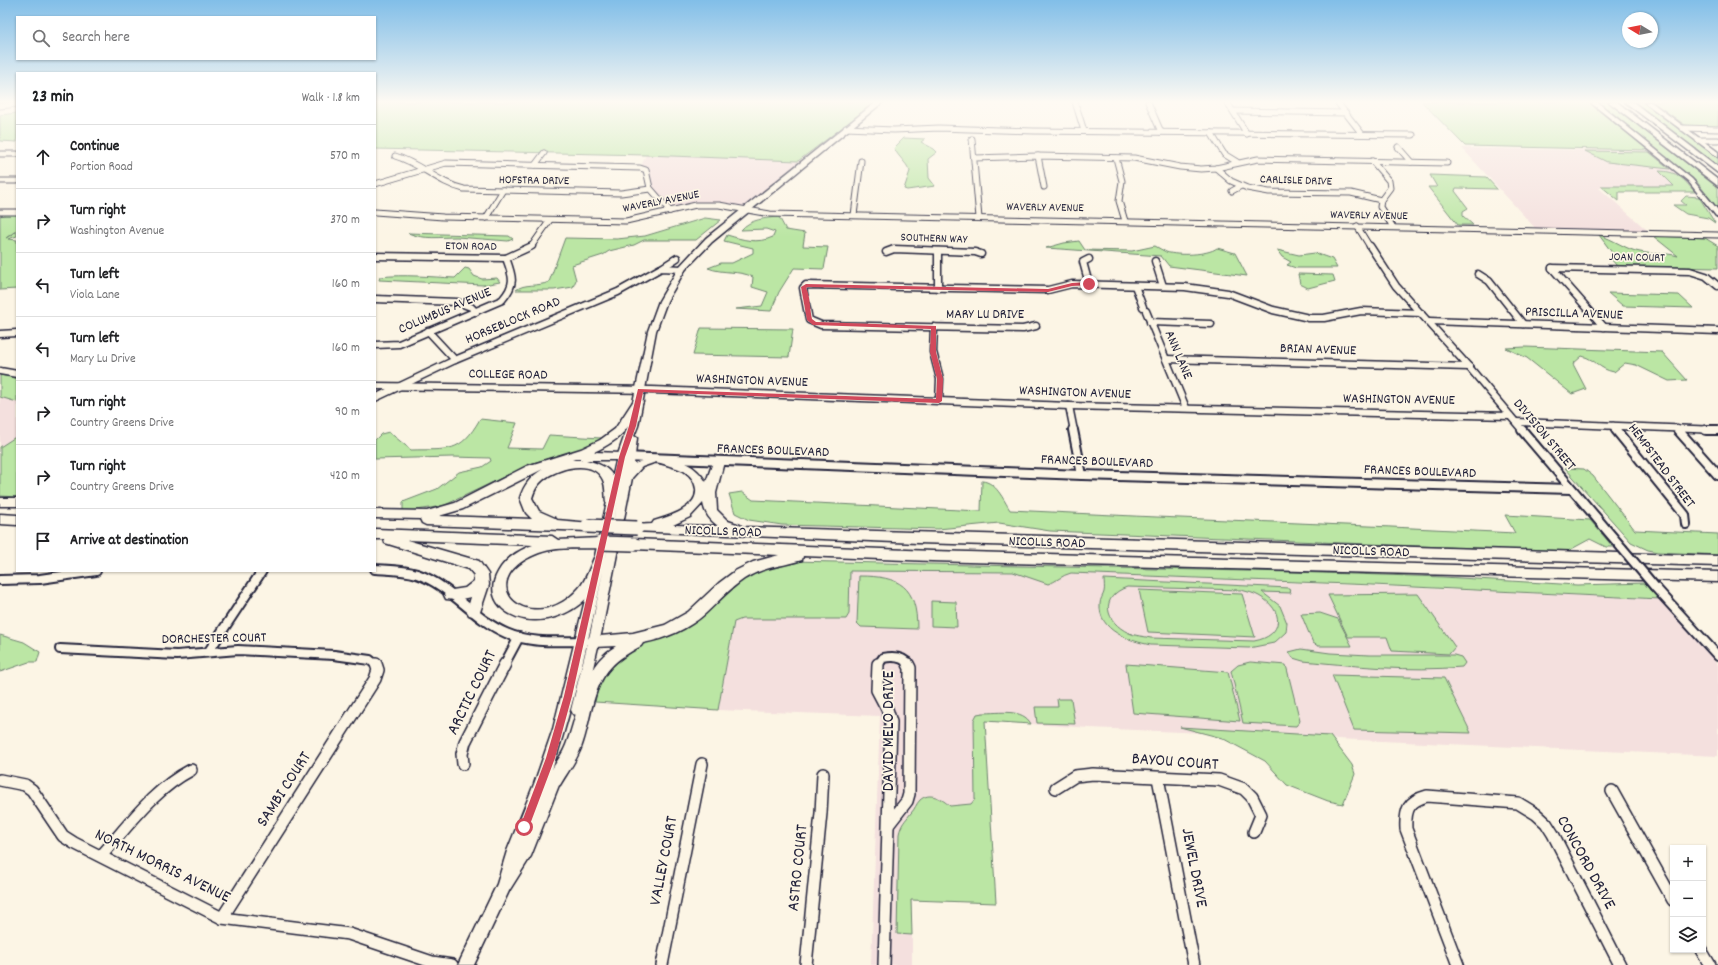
<!DOCTYPE html>
<html lang="en">
<head>
<meta charset="utf-8">
<style>
  body { margin:0; font-family:Dekko,sans-serif; background:#f2f2f2; color:#202124 }
  .controls { position:absolute; right:12px; bottom:12px; display:grid; overflow:hidden; border-radius:0px; box-shadow:0 1px 3px #0004 }
  .controls button { width:36px; height:36px; display:grid; place-items:center; padding:0; border:0; border-bottom:1px solid #e0e0e0; background:#fff; color:#202124; font:20px sans-serif }
  .compass { position:absolute; left:1622px; top:12px; width:36px; height:36px; border-radius:50%; background:#fff; box-shadow:0 1px 3px #0004; rotate:280deg }
  .stop { position:absolute; width:12px; height:12px; margin:-9px; border:3px solid #d1495b; border-radius:50%; background:#fff }
  .stop.end { background:#d1495b; border-color:#fff; box-shadow:0 1px 4px #0008 }
  .list { margin:0; padding:0; list-style:none }
  h2 { display:flex; justify-content:space-between; align-items:center; height:52px; margin:0; padding:0 16px; font-size:17px }
  h2 small { font-size:13px; font-weight:400; color:#757577 }
  .list li { display:grid; grid-template-columns:26px 1fr auto; gap:12px; align-items:center; box-sizing:border-box; height:64px; padding:0 16px; border-top:1px solid #e0e0e0 }
  .list b { display:block; font-size:15px; white-space:nowrap }
  .list p { margin:0; font-size:13px; white-space:nowrap; color:#757577 }
  .list em { font-size:13px; font-style:normal; color:#757577 }
  .icon { flex:none; width:22px; height:22px; fill:none; stroke:currentColor; stroke-width:2; stroke-linecap:round; stroke-linejoin:round }
  .map { position:relative; flex:none; width:1718px; height:965px; overflow:hidden }
  .search { position:absolute; background:#fff; box-shadow:0 1px 3px #0004; left:16px; top:16px; width:360px; height:44px; display:flex; align-items:center; gap:10px; box-sizing:border-box; padding:0 14px; border-radius:0px; color:#757577; font-size:15px }
  .panel { position:absolute; background:#fff; box-shadow:0 1px 3px #0004; left:16px; top:72px; width:360px; height:500px; border-radius:0px }
  .map>svg:first-child { display:block }
  .built { fill:#f4e0de }
  .green { fill:#bbe6a4; stroke:#6e8470; fill-rule:evenodd }
  .lines { fill:none; stroke-linecap:round; stroke-linejoin:round }
  .minor-far3-casing { stroke:#22223b; stroke-width:7 }
  .minor-far2-casing { stroke:#22223b; stroke-width:9 }
  .minor-far1-casing { stroke:#22223b; stroke-width:12 }
  .minor-casing { stroke:#22223b; stroke-width:14 }
  .major-casing { stroke:#22223b; stroke-width:3 }
  .highway-casing { stroke:#22223b; stroke-width:3 }
  .minor-far3 { stroke:#fcf5e5; stroke-width:5 }
  .minor-far2 { stroke:#fcf5e5; stroke-width:6 }
  .minor-far1 { stroke:#fcf5e5; stroke-width:8 }
  .minor { stroke:#fcf5e5; stroke-width:11 }
  .major { fill:#fcf5e5; fill-rule:evenodd }
  .highway { fill:#fcf5e5; fill-rule:evenodd }
  .minor-bridge-casing { stroke:#22223b; stroke-width:12; stroke-linecap:butt }
  .highway-bridge-casing { stroke:#22223b; stroke-width:16; stroke-linecap:butt }
  .minor-bridge { stroke:#fcf5e5; stroke-width:8 }
  .highway-bridge { stroke:#fcf5e5; stroke-width:13 }
  .route { fill:#d1495b }
  .labels { text-anchor:middle; dominant-baseline:central; stroke-width:3.5; stroke-linejoin:round; paint-order:stroke }
  .far-street-label { font-size:12px; fill:#22223b; stroke:#fcf5e5 }
  .street-label { font-size:14px; fill:#22223b; stroke:#fcf5e5 }
  .near-street-label { font-size:17px; fill:#22223b; stroke:#fcf5e5 }
</style>
</head>
<body>
<div class="map">
<svg width="1718" height="965" viewBox="0 0 1718 965">
  <rect width="100%" height="100%" fill="#fcf5e5"/>
  <filter id="ink" filterUnits="userSpaceOnUse"><feTurbulence type="fractalNoise" baseFrequency=".025" numOctaves="2"/><feDisplacementMap in="SourceGraphic" scale="8" xChannelSelector="R" yChannelSelector="G"/><feConvolveMatrix kernelMatrix="1 2 1 2 8 2 1 2 1" color-interpolation-filters="sRGB"/></filter>
  <g filter="url(#ink)">
    <!-- built -->
    <g class="built">
      <polygon points="1462,148 1650,151 1685,179 1696,191 1599,188 1648,231 1536,229"/>
      <polygon points="646,155 792,159 805,162 744,211 708,204 670,211 653,192 646,172 640,168"/>
      <polygon points="0,371 17,374 17,454 0,471"/>
      <polygon points="850,571 1071,573 1660,599 1718,665 1718,756 1090,728 985,721 996,902 912,899 912,965 871,965 880,716 718,710 734,622 742,619 846,619 849,614"/>
    </g>
    <!-- green -->
    <g class="green">
      <polygon points="375,102 876,102 798,161 646,155 375,149"/>
      <polygon points="1422,102 1588,102 1649,150 1465,146"/>
      <polygon points="1596,102 1608,102 1718,188 1718,209 1697,182"/>
      <polygon points="1633,102 1643,102 1718,156 1718,165"/>
      <polygon points="1653,102 1718,102 1718,127 1685,125"/>
      <polygon points="17,113 17,142 0,141 0,115"/>
      <path d="M904 138 925 139 921 142 934 149 937 152 928 159 929 178 935 186 907 190 904 189 910 171C906 162 898 157 894 148Z"/>
      <polygon points="1585,151 1649,152 1670,169 1607,162"/>
      <path d="M1659 171C1678 171 1683 179 1695 192H1619V201L1601 186H1674Z"/>
      <polygon points="1430,175 1486,177 1497,189 1456,188 1455,191 1468,208 1463,211 1463,216 1473,225 1458,225 1428,187 1437,187"/>
      <polygon points="1686,196 1699,197 1715,223 1708,218 1686,214 1673,205 1686,205 1681,201"/>
      <polygon points="7,214 17,214 17,230 6,238 17,231 17,236 8,239 17,240 17,289 0,290 0,216"/>
      <path d="M779 217 786 230 805 233 803 246 828 247 824 269 794 268 779 292 771 311 736 309 762 306 768 292 752 287 753 277C739 270 723 274 708 268L721 263H732L753 253V248L724 241 727 235C744 240 757 244 773 237L775 232 766 229 741 230C750 219 766 218 779 217Z"/>
      <path d="M705 218 721 220 696 240H644L634 245 609 251 603 255 572 265 576 280 573 287 554 290H516C524 283 538 287 549 282L565 238 617 239 645 236Z"/>
      <path d="M408 233 509 236 513 239 508 241C491 240 474 238 457 237 439 237 425 240 408 233Z"/>
      <path d="M1599 235C1613 239 1627 250 1640 252 1653 255 1665 252 1678 256L1653 236 1705 238 1718 246V268L1617 266 1610 258 1613 254Z"/>
      <path d="M1079 241 1085 250 1132 251 1155 246C1159 248 1162 250 1166 252 1178 256 1208 255 1217 248L1235 253 1247 276 1169 266 1161 256 1046 248 1064 243Z"/>
      <polygon points="1277,250 1299,255 1315,253 1332,259 1337,268 1296,268 1287,265 1291,262 1282,257"/>
      <path d="M465 268 469 269 474 276 482 279 497 278 500 282 483 285 379 280 380 277C404 274 430 277 455 278Z"/>
      <polygon points="1298,274 1333,275 1335,281 1308,288 1300,284"/>
      <polygon points="1608,293 1679,295 1693,308 1623,306"/>
      <polygon points="701,328 793,329 789,357 693,355"/>
      <path d="M1525 347 1662 352 1687 380 1669 381 1636 365 1625 363 1614 372C1598 369 1597 360 1582 356L1573 364 1586 389 1572 394 1527 358 1506 348Z"/>
      <polygon points="0,375 17,378 17,402 0,397"/>
      <path d="M480 419 517 423 507 448 542 449 549 435 601 438 592 446 533 463 443 506 403 512V502L437 489 459 472 482 467 491 461 490 458 452 457 375 459V440L381 434 389 432 411 450C449 449 460 454 480 419Z"/>
      <polygon points="17,436 17,497 0,496 0,447"/>
      <polygon points="1565,468 1584,469 1593,476 1635,530 1718,534 1718,555 1659,552 1648,550 1631,542"/>
      <path d="M982 481C996 482 1003 499 1010 510 1178 519 1347 524 1515 533L1505 515 1590 520 1613 547H1606L1590 539 1566 552 1050 531 999 523 938 529 782 525 749 520 735 513 729 494 742 492 753 500 981 511Z"/>
      <path d="M792 561 1291 572 1443 577 1577 585 1646 583 1660 599 1373 585 1071 573C1062 575 1056 582 1048 584L1013 572 850 571 849 614 846 619H742L734 622 718 710 595 702 598 689 605 672 636 646 680 630 742 580 757 572Z"/>
      <path d="M859 576C900 576 917 586 917 629L861 627 857 623Z"/>
      <path d="M1104 579 1289 588 1291 593 1262 592 1280 606 1287 623 1286 632 1274 643 1249 648 1151 645C1130 641 1098 631 1100 604 1100 599 1103 596 1104 592 1105 588 1104 583 1104 579ZM1127 587 1241 590C1248 592 1254 593 1259 596 1285 610 1284 636 1254 641L1151 638C1143 636 1135 636 1129 633 1105 622 1099 597 1127 587Z"/>
      <polygon points="1139,590 1242,594 1255,637 1148,632"/>
      <polygon points="1418,594 1455,647 1449,654 1392,651 1387,637 1348,637 1328,595"/>
      <polygon points="931,601 956,602 957,627 931,626"/>
      <polygon points="1320,613 1338,619 1352,646 1318,646 1313,643 1301,614"/>
      <polygon points="0,635 24,642 40,652 37,662 29,662 0,672"/>
      <path d="M1301 649 1330 653 1369 655H1454L1461 657 1465 663 1462 667C1409 672 1356 666 1303 661L1293 658 1289 652Z"/>
      <polygon points="1250,662 1286,665 1300,721 1296,726 1243,723 1231,671 1238,665"/>
      <polygon points="1126,664 1228,672 1240,721 1133,713"/>
      <polygon points="1332,675 1444,678 1471,733 1354,730"/>
      <polygon points="1057,699 1071,699 1075,724 1037,723 1035,707 1058,707"/>
      <path d="M983 713C999 713 1023 708 1031 724L985 721 996 903 911 900 912 935 897 934 899 834C901 824 905 821 911 813 915 809 916 804 920 800 930 791 942 799 950 806L971 804 975 799 974 720 977 714Z"/>
      <polygon points="1180,727 1330,736 1352,765 1355,774 1343,804 1328,801 1287,785 1265,761 1222,738"/>
    </g>
    <g class="lines">
      <!-- minor-far3 casing -->
      <g class="minor-far3-casing">
        <g id="minor-far3">
          <polyline points="1075,102 1084,131"/>
          <polyline points="1148,102 1161,132"/>
          <polyline points="1227,102 1247,134"/>
          <polyline points="1337,102 1362,134"/>
          <polyline points="0,106 17,104"/>
          <polyline points="1233,111 1346,113"/>
          <polyline points="846,128 894,130 939,128 1034,131 1413,135"/>
          <polyline points="1682,128 1718,129"/>
          <polyline points="1211,133 1224,154 1237,162"/>
          <polyline points="972,139 979,218"/>
          <polyline points="1698,140 1718,140"/>
          <polyline points="1398,147 1411,162"/>
          <polyline points="0,154 17,154"/>
          <path d="M395 156C420 163 438 183 464 189L621 193 650 189"/>
          <polyline points="1038,156 1044,187"/>
          <polyline points="974,158 1038,156 1134,158 1180,167 1201,169 1216,168 1258,159 1447,163"/>
          <polyline points="1116,158 1122,181 1119,201 1125,221"/>
          <polyline points="1372,161 1389,181 1390,188 1381,200 1380,207 1393,227"/>
          <polyline points="535,165 544,153"/>
          <polyline points="1216,168 1231,181 1247,188 1269,192 1351,193 1381,200"/>
          <polyline points="0,181 17,181"/>
          <polyline points="375,184 446,163 640,168 646,170 650,188 670,211"/>
          <polyline points="1232,191 1241,186"/>
          <polyline points="0,212 17,212"/>
          <polyline points="375,212 443,217 626,221 696,205 719,205 770,214 1718,235"/>
          <polyline points="854,215 861,161"/>
          <polyline points="486,218 503,190"/>
          <polyline points="1357,226 1370,247"/>
          <polyline points="531,247 550,220"/>
        </g>
      </g>
      <!-- minor-far2 casing -->
      <g class="minor-far2-casing">
        <g id="minor-far2">
          <polyline points="1370,246 1396,286 1469,367 1523,431"/>
          <polyline points="938,251 938,288"/>
          <polyline points="886,252 894,249 975,252 981,254"/>
          <polyline points="375,256 506,258 532,246"/>
          <polyline points="1089,259 1083,262 1089,284"/>
          <polyline points="1155,261 1163,286"/>
          <polyline points="663,267 677,258"/>
          <polyline points="1552,268 1690,271 1706,276 1718,286"/>
          <polyline points="1552,268 1604,327"/>
          <polyline points="1478,274 1489,281 1523,324"/>
          <polyline points="1135,286 1143,307"/>
          <polyline points="375,299 457,302 471,307 476,312"/>
          <polyline points="1146,311 1186,408"/>
          <polyline points="1429,321 1718,331"/>
          <polyline points="1150,322 1211,324"/>
          <polyline points="1036,326 1023,329 821,325 809,320 803,288 806,285 1048,290 1072,284 1185,287 1228,293 1273,310 1309,318 1324,318 1361,311 1421,313"/>
          <polyline points="934,327 933,352 940,379 939,401"/>
          <polyline points="428,331 455,360"/>
          <polyline points="0,334 17,333"/>
          <path d="M375 345 399 344 502 300C516 284 513 277 506 258"/>
          <polyline points="1166,359 1469,367"/>
          <polyline points="0,371 17,374"/>
          <polyline points="375,386 652,390 1069,406 1510,416"/>
          <polyline points="375,398 455,360 618,292 661,268 682,269"/>
          <polyline points="1069,406 1074,431"/>
          <polyline points="1516,422 1718,430"/>
          <polyline points="1613,426 1617,431"/>
          <polyline points="1677,428 1679,431"/>
        </g>
      </g>
      <!-- minor-far1 casing -->
      <g class="minor-far1-casing">
        <g id="minor-far1">
          <polyline points="1073,430 1082,475"/>
          <polyline points="1522,430 1622,548"/>
          <polyline points="1616,430 1685,515 1686,524"/>
          <polyline points="1678,430 1718,475"/>
          <polyline points="1706,430 1718,430"/>
          <polyline points="624,457 1082,475 1571,489"/>
          <path d="M375 569C389 570 404 570 417 574 452 586 473 619 506 633 531 644 559 641 585 641"/>
          <polyline points="0,580 40,579 96,571"/>
          <polyline points="1655,587 1718,656"/>
          <polyline points="60,649 177,655 238,650 334,655 370,660 376,665"/>
          <polyline points="209,651 262,571"/>
          <polyline points="504,665 519,637"/>
          <path d="M878 665 883 658C893 656 903 656 909 665"/>
        </g>
      </g>
      <!-- minor casing -->
      <g class="minor-casing">
        <g id="minor">
          <polyline points="878,664 877,690 887,709 891,722 884,965"/>
          <polyline points="463,764 462,754 465,742 505,664"/>
          <polyline points="1158,778 1194,965"/>
          <polyline points="0,780 25,785 32,790 63,836 74,843 222,918 349,934 432,962 452,965"/>
          <polyline points="1056,788 1075,776 1093,774 1219,780 1244,789 1252,797 1261,815 1254,832"/>
          <polyline points="1612,791 1673,900"/>
          <polyline points="889,824 907,801 909,794 910,668 908,664"/>
          <path d="M101 856C129 825 153 790 191 770"/>
          <polyline points="222,918 375,679 378,670 376,664"/>
          <polyline points="1701,950 1710,965"/>
          <polyline points="662,965 702,764"/>
          <polyline points="806,965 821,813 823,774"/>
          <path d="M1458 965 1406 829C1405 810 1408 801 1427 796L1518 803 1536 814 1546 823 1553 834 1620 965"/>
        </g>
      </g>
      <!-- major casing -->
      <g class="major-casing">
        <g id="major">
          <path d="M876 102H883L712 242 685 270 667 301 656 331 638 426 634 436 637 438 634 464 656 456 661 459 659 461 642 467 632 478 602 630 583 710 581 714 577 715 573 714 571 710 591 630 622 480C602 577 583 676 552 770L556 769 561 771 563 775 531 856 509 891 474 965H458L497 884 507 851 534 784 553 729 586 596 617 457 628 426 648 331 659 301 679 267 706 238Z"/>
          <polygon points="1590,102 1597,102 1692,179 1718,210 1718,217 1716,216 1688,181"/>
          <polygon points="1644,102 1651,102 1718,152 1718,157"/>
        </g>
      </g>
      <!-- highway casing -->
      <g class="highway-casing">
        <g id="highway">
          <polygon points="1609,102 1617,102 1718,180 1718,186"/>
          <polygon points="1625,102 1633,102 1718,167 1718,173"/>
          <path d="M638 399 643 402C627 429 624 438 594 452L622 453 628 457 626 460H586C605 465 616 471 617 493 618 497 619 501 616 505H608L606 502C605 495 606 487 603 480 593 458 557 468 543 480 537 485 534 491 532 498L539 511 555 518 557 520 591 523 593 526 591 529 587 531 426 525 422 523 420 519 375 518V510L427 511 455 503 527 466 581 449 600 440 615 429 634 400ZM578 458 582 460H572ZM543 469C530 477 524 485 520 498L526 513 532 519 439 516 463 509Z"/>
          <path d="M661 455C680 460 695 464 706 482L714 459H722L724 462 716 493 717 510 728 521 740 525 742 527 1718 556V566L918 543 633 531 631 528 633 525 652 524 654 521C667 517 698 509 696 489 695 481 690 475 684 471 675 467 666 465 657 462L655 459ZM703 503C705 514 710 520 718 526L673 525 690 517Z"/>
          <rect x="0" y="498" width="17" height="8"/>
          <polygon points="0,514 17,515 17,525 0,524"/>
          <path d="M375 529 552 536 558 540 600 538 605 540 606 543 605 546 600 548C581 549 557 546 539 553 466 581 531 642 579 588 587 579 590 566 595 556L600 554 605 556 607 559C601 571 598 585 589 595 577 610 555 620 536 620 509 621 482 600 498 572 505 559 519 550 533 545L407 540 479 561 488 574 489 585 479 615 474 616 469 615 467 611 471 597 456 600 446 599 444 595 446 591 465 588 474 581V575L469 569 385 543 384 539H375Z"/>
          <path d="M633 539 932 551 1718 572V582L932 561 803 556 802 560C780 567 765 566 744 579 729 589 718 602 705 614 688 629 665 639 643 643L641 646C630 652 619 658 611 667 591 688 591 722 581 748 576 761 567 773 560 785L554 787 548 785 546 780C551 768 561 758 566 745 580 711 580 667 616 646L594 647 589 645 587 641 589 637 633 633 665 625 688 612 719 583 735 571 753 562 779 555 633 549 628 547 627 544 628 541Z"/>
        </g>
      </g>
      <!-- minor-far3 -->
      <use href="#minor-far3" class="minor-far3"/>
      <!-- minor-far2 -->
      <use href="#minor-far2" class="minor-far2"/>
      <!-- minor-far1 -->
      <use href="#minor-far1" class="minor-far1"/>
      <!-- minor -->
      <use href="#minor" class="minor"/>
      <!-- major -->
      <use href="#major" class="major"/>
      <!-- highway -->
      <use href="#highway" class="highway"/>
      <!-- minor-bridge casing -->
      <g class="minor-bridge-casing">
        <polyline id="minor-bridge" points="1622,548 1655,587"/>
      </g>
      <!-- highway-bridge casing -->
      <g class="highway-bridge-casing">
        <g id="highway-bridge">
          <polyline points="587,526 637,528"/>
          <polyline points="600,543 633,544"/>
        </g>
      </g>
      <!-- minor-bridge -->
      <use href="#minor-bridge" class="minor-bridge"/>
      <!-- highway-bridge -->
      <use href="#highway-bridge" class="highway-bridge"/>
    </g>
  </g>
  <!-- sky -->
  <linearGradient id="sky" x2="0" y2="1"><stop stop-color="#81bee8"/><stop offset="0.43" stop-color="#fefaf3"/><stop offset="1" stop-color="#fefaf3" stop-opacity="0"/></linearGradient>
  <rect width="1718" height="237" fill="url(#sky)"/>
  <!-- route -->
  <path class="route" d="M1089 282 1091 285 1072 286 1048 292 808 287 806 288C810 295 810 311 812 319L816 322 936 326V352L943 379 942 401 939 403 643 392 636 426 625 457 572 696 555 758 529 827 524 831 521 830 520 827 546 758 564 696 619 457 629 426 638 389 936 399 937 379 930 352 931 329 813 325 807 320 801 287 806 284 1048 289 1072 283Z"/>
  <g class="labels">
    <!-- far-street labels -->
    <g class="far-street-label">
      <text transform="translate(534 181) rotate(1)">HOFSTRA DRIVE</text>
      <text transform="translate(1296 181) rotate(2)">CARLISLE DRIVE</text>
      <text transform="translate(661 202) rotate(-11)">WAVERLY AVENUE</text>
      <text transform="translate(1045 208) rotate(1)">WAVERLY AVENUE</text>
      <text transform="translate(1369 216) rotate(1)">WAVERLY AVENUE</text>
      <text transform="translate(934 239) rotate(2)">SOUTHERN WAY</text>
      <text transform="translate(471 247) rotate(1)">ETON ROAD</text>
      <text transform="translate(1637 258) rotate(1)">JOAN COURT</text>
    </g>
    <!-- street labels -->
    <g class="street-label">
      <text transform="translate(445 311) rotate(-23)">COLUMBUS AVENUE</text>
      <text transform="translate(1574 314) rotate(2)">PRISCILLA AVENUE</text>
      <text x="985" y="315">MARY LU DRIVE</text>
      <text transform="translate(513 321) rotate(-23)">HORSEBLOCK ROAD</text>
      <text transform="translate(1318 350) rotate(2)">BRIAN AVENUE</text>
      <text transform="translate(1178 355) rotate(67)">ANN LANE</text>
      <text transform="translate(508 375) rotate(1)">COLLEGE ROAD</text>
      <text transform="translate(752 381) rotate(2)">WASHINGTON AVENUE</text>
      <text transform="translate(1075 393) rotate(2)">WASHINGTON AVENUE</text>
      <text transform="translate(1399 400) rotate(1)">WASHINGTON AVENUE</text>
      <text transform="translate(1544 435) rotate(50)">DIVISION STREET</text>
      <text transform="translate(773 451) rotate(2)">FRANCES BOULEVARD</text>
      <text transform="translate(1097 462) rotate(2)">FRANCES BOULEVARD</text>
      <text transform="translate(1661 466) rotate(53)">HEMPSTEAD STREET</text>
      <text transform="translate(1420 472) rotate(2)">FRANCES BOULEVARD</text>
      <text transform="translate(723 532) rotate(2)">NICOLLS ROAD</text>
      <text transform="translate(1047 543) rotate(2)">NICOLLS ROAD</text>
      <text transform="translate(1371 552) rotate(2)">NICOLLS ROAD</text>
      <text transform="translate(214 639) rotate(-1)">DORCHESTER COURT</text>
    </g>
    <!-- near-street labels -->
    <g class="near-street-label">
      <text transform="translate(473 693) rotate(-64)">ARCTIC COURT</text>
      <text transform="translate(890 731) rotate(-90)">DAVID MELO DRIVE</text>
      <text transform="translate(1175 763) rotate(4)">BAYOU COURT</text>
      <text transform="translate(285 790) rotate(-57)">SAMBI COURT</text>
      <text transform="translate(665 861) rotate(-79)">VALLEY COURT</text>
      <text transform="translate(1585 863) rotate(61)">CONCORD DRIVE</text>
      <text transform="translate(162 867) rotate(26)">NORTH MORRIS AVENUE</text>
      <text transform="translate(799 868) rotate(-84)">ASTRO COURT</text>
      <text transform="translate(1193 868) rotate(79)">JEWEL DRIVE</text>
    </g>
  </g>
</svg>
<div class="controls">
<button>+</button>
<button>−</button>
<button><svg class="icon" aria-label="layers" viewBox="0 0 24 24"><path d="M12 4l9 5-9 5-9-5zM3 14l9 5 9-5"/></svg></button>
</div>
<svg class="compass" viewBox="-18 -18 36 36"><path d="M0-13l5 13h-10z" fill="#e53935"/><path d="M0 13l5-13h-10z" fill="#757577"/></svg>
<div class="stop" style="left:524px;top:827px"></div>
<div class="stop end" style="left:1089px;top:284px"></div>
<div class="search"><svg class="icon" aria-label="search" viewBox="0 0 24 24"><circle cx="10" cy="10" r="6"/><path d="M15 15l6 6"/></svg>Search here</div>
<section class="panel">
<h2>23 min<small>Walk · 1.8 km</small></h2>
<ul class="list">
<li><svg class="icon" aria-label="ahead" viewBox="0 0 24 24"><path d="M12 20V5M6 11l6-6 6 6"/></svg><div><b>Continue</b><p>Portion Road</p></div><em>570 m</em></li>
<li><svg class="icon" aria-label="right" viewBox="0 0 24 24"><path d="M7 20v-9h11M14 6l5 5-5 5"/></svg><div><b>Turn right</b><p>Washington Avenue</p></div><em>370 m</em></li>
<li><svg class="icon" aria-label="left" viewBox="0 0 24 24"><path d="M17 20v-9H6M10 6l-5 5 5 5"/></svg><div><b>Turn left</b><p>Viola Lane</p></div><em>160 m</em></li>
<li><svg class="icon" aria-label="left" viewBox="0 0 24 24"><path d="M17 20v-9H6M10 6l-5 5 5 5"/></svg><div><b>Turn left</b><p>Mary Lu Drive</p></div><em>160 m</em></li>
<li><svg class="icon" aria-label="right" viewBox="0 0 24 24"><path d="M7 20v-9h11M14 6l5 5-5 5"/></svg><div><b>Turn right</b><p>Country Greens Drive</p></div><em>90 m</em></li>
<li><svg class="icon" aria-label="right" viewBox="0 0 24 24"><path d="M7 20v-9h11M14 6l5 5-5 5"/></svg><div><b>Turn right</b><p>Country Greens Drive</p></div><em>420 m</em></li>
<li><svg class="icon" aria-label="arrive" viewBox="0 0 24 24"><path d="M6 21V4h12l-3 4 3 4H6"/></svg><div><b>Arrive at destination</b></div></li>
</ul>
</section>
</div>
</body>
</html>
